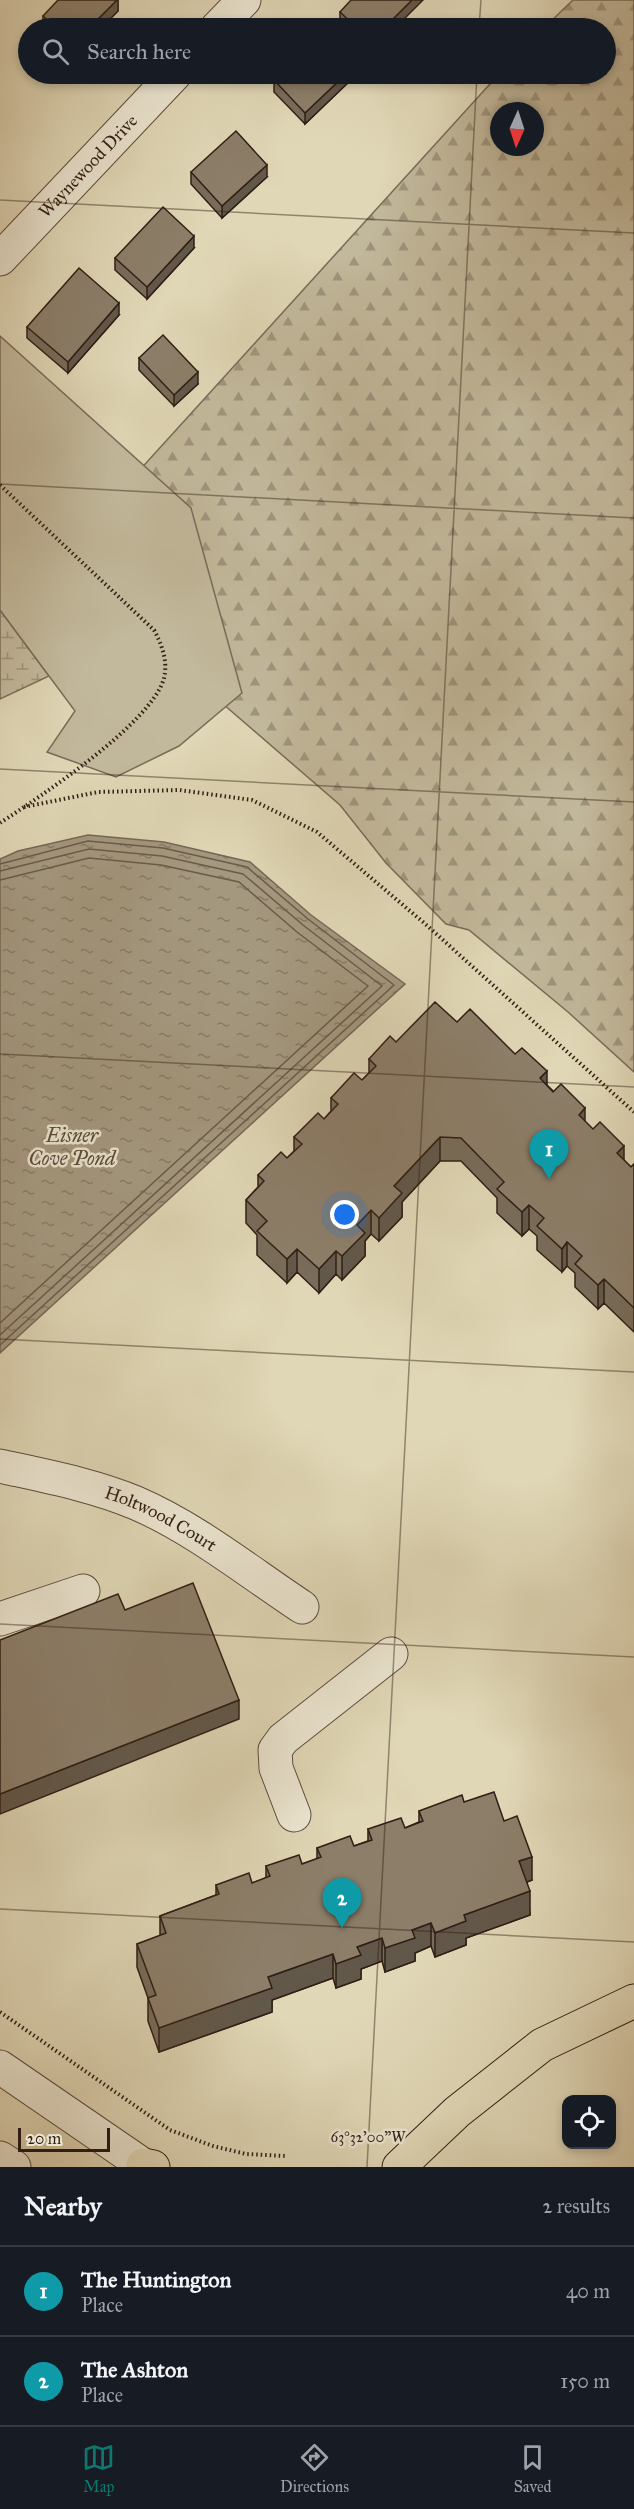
<!DOCTYPE html>
<html lang="en">
<head>
<meta charset="utf-8">
<style>
  body { margin:0; font-family:"IM FELL Great Primer",serif; background:#20242c; color:#f1f3f6 }
  .controls { position:absolute; right:18px; bottom:18px; display:grid; overflow:hidden; border-radius:12px; box-shadow:0 3px 9px #0003 }
  .controls button { width:54px; height:54px; display:grid; place-items:center; padding:0; border:0; border-bottom:2px solid #363941; background:#171b24; color:#f1f3f6; font:30px sans-serif }
  .compass { position:absolute; left:490px; top:102px; width:54px; height:54px; border-radius:50%; background:#171b24; box-shadow:0 3px 9px #0003; rotate:183deg }
  .scale { position:absolute; left:18px; bottom:15px; width:92px; box-sizing:border-box; padding-left:6px; border:3px solid #311e15; border-top:0; font-size:16px; line-height:21px; white-space:nowrap; color:#311e15; -webkit-text-stroke:4px #ebe5d0; paint-order:stroke }
  .you { position:absolute; left:345px; top:1215px; width:21px; height:21px; margin:-15px; border:4px solid #fff; border-radius:50%; background:#1a73e8; box-shadow:0 0 0 9px #1a73e833 }
  .badge { display:grid; place-items:center; width:39px; height:39px; border-radius:50%; background:#0f766e; color:#fff; font-size:20px; font-weight:700 }
  .pin { position:absolute; translate:-50% -50px; filter:drop-shadow(0 2px 3px #0008) }
  .pin::after { content:''; position:absolute; top:32px; width:21px; height:18px; background:inherit; clip-path:polygon(0 0,100% 0,50% 100%) }
  .list { margin:0; padding:0; list-style:none }
  h2 { display:flex; justify-content:space-between; align-items:center; height:78px; margin:0; padding:0 24px; font-size:26px }
  h2 small { font-size:20px; font-weight:400; color:#9ea1a6 }
  .list li { display:grid; grid-template-columns:39px 1fr auto; gap:18px; align-items:center; box-sizing:border-box; height:90px; padding:0 24px; border-top:2px solid #363941 }
  .list b { display:block; font-size:22px; white-space:nowrap }
  .list p { margin:0; font-size:20px; white-space:nowrap; color:#9ea1a6 }
  .list em { font-size:20px; font-style:normal; color:#9ea1a6 }
  .icon { flex:none; width:33px; height:33px; fill:none; stroke:currentColor; stroke-width:2; stroke-linecap:round; stroke-linejoin:round }
  .map { position:relative; flex:none; width:634px; height:2167px; overflow:hidden }
  .search { position:absolute; background:#171b24; box-shadow:0 3px 9px #0003; left:18px; right:18px; top:18px; height:66px; display:flex; align-items:center; gap:15px; box-sizing:border-box; padding:0 21px; border-radius:33px; color:#9ea1a6; font-size:22px }
  .sheet { height:258px; background:#171b24 }
  nav { display:flex; justify-content:space-around; align-items:center; box-sizing:border-box; height:84px; border-top:2px solid #363941; background:#171b24; font-size:16px; color:#9ea1a6 }
  nav a { display:grid; justify-items:center; gap:3px }
  nav .on { color:#0f766e }
  .map>svg:first-child { display:block }
  .forest { fill:url(#forest-firs); stroke:#7a6b58; stroke-width:1.5; fill-rule:evenodd }
  .wetland { fill:url(#wetland-marsh); stroke:#7a6b58; stroke-width:1.5 }
  .park { fill:#c2b89b; stroke:#7a6b58; stroke-width:1.5 }
  .water { fill:url(#water-ripples); stroke:#766755; stroke-width:1.5 }
  .lines { fill:none; stroke-linecap:round; stroke-linejoin:round }
  .shore { stroke:#6a5b4a; stroke-width:1.5 }
  .minor-casing { stroke:#5d4c3d; stroke-width:35 }
  .highway-casing { stroke:#311e15; stroke-width:35 }
  .path { stroke:#311e15; stroke-width:4; stroke-dasharray:1.5 3; stroke-linecap:butt }
  .minor { stroke:#ebe5d0; stroke-width:33 }
  .highway { stroke:#e0d7b6; stroke-width:33 }
  .wall { fill:#786c5a; stroke:#311e15; stroke-width:1.5 }
  .shaded-wall { fill:#62584a; stroke:#311e15; stroke-width:1.5 }
  .building { fill:#8c7e69; stroke:#311e15; stroke-width:1.5 }
  .ticks { fill:none; stroke:#311e15; stroke-width:1.5; stroke-opacity:0.45 }
  .labels { text-anchor:middle; dominant-baseline:central; stroke-width:5; stroke-linejoin:round; paint-order:stroke }
  .street-label { font-size:18px; fill:#311e15; stroke:#ebe5d0 }
  .water-label { font-size:20px; font-style:italic; fill:#59493a; stroke:#ebe5d0 }
  .ticks-label { font-size:15px; text-anchor:middle; fill:#311e15; stroke:#ebe5d0; stroke-width:5; stroke-linejoin:round; paint-order:stroke }
</style>
</head>
<body>
<div class="map">
<svg width="634" height="2167" viewBox="0 0 634 2167">
  <defs>
    <pattern id="forest-firs" width="22" height="20" patternUnits="userSpaceOnUse" patternTransform="scale(1.5)"><rect width="22" height="20" fill="#c2b89b"/><path d="M5 1l3.5 6h-7zM16 11l3.5 6h-7z" fill="#9e957d"/></pattern>
    <pattern id="wetland-marsh" width="20" height="14" patternUnits="userSpaceOnUse" patternTransform="scale(1.5)"><rect width="20" height="14" fill="#c2b89b"/><path d="M1 5h8M5 5V1M11 12h8M15 12V8" fill="none" stroke="#9e957d"/></pattern>
    <pattern id="water-ripples" width="26" height="14" patternUnits="userSpaceOnUse" patternTransform="scale(1.5)"><rect width="26" height="14" fill="#a4987f"/><path d="M2 4q2-2 4 0t4 0M15 11q2-2 4 0t4 0" fill="none" stroke="#867b67"/></pattern>
  </defs>
  <rect width="100%" height="100%" fill="#e0d7b6"/>
  <filter id="stains"><feTurbulence type="fractalNoise" baseFrequency=".00333" numOctaves="4"/><feColorMatrix values="0 0 0 0 .2 0 0 0 0 .09 0 0 0 0 .02 0 0 0 .5 -.17"/></filter>
  <radialGradient id="worn" r=".72"><stop offset=".6" stop-color="#630" stop-opacity="0"/><stop offset="1" stop-color="#630" stop-opacity=".3"/></radialGradient>
  <!-- forest -->
  <path class="forest" d="M573 0H634V1072L568 1012 469 930 446 924 386 863 340 805 142 634 137 473 499 74H606V28H544ZM499 111H535V147H499Z"/>
  <!-- wetland -->
  <polygon class="wetland" points="0,610 49,676 0,699"/>
  <!-- park -->
  <polygon class="park" points="0,336 191,508 242,693 179,746 116,777 47,752 75,711 0,610"/>
  <!-- water -->
  <polygon class="water" points="88,835 164,842 250,862 311,915 405,984 0,1353 0,859 18,851"/>
  <g class="lines">
    <!-- shore -->
    <g class="shore">
      <polyline points="0,864 88,841 163,848 247,867 308,919 394,985 0,1345"/>
      <polyline points="0,871 89,849 162,856 243,874 303,925 382,986 0,1335"/>
      <polyline points="0,880 89,858 161,865 239,882 297,932 368,986 0,1323"/>
    </g>
    <!-- minor casing -->
    <g class="minor-casing">
      <g id="minor">
        <polyline points="217,28 244,0"/>
        <path id="s1" d="M0 259 175 74"/>
        <path id="s2" d="M0 1466C45 1476 93 1485 136 1503 196 1529 249 1572 302 1607"/>
        <polyline points="0,1619 83,1591"/>
        <polyline points="294,1815 276,1768 275,1750 283,1739 391,1654"/>
        <polyline points="0,2067 146,2167"/>
        <polyline points="0,2158 14,2167"/>
      </g>
    </g>
    <!-- highway casing -->
    <g class="highway-casing">
      <g id="highway">
        <polyline points="143,2165 153,2167"/>
        <polyline points="399,2167 457,2112 542,2045 634,2001"/>
      </g>
    </g>
    <!-- path -->
    <g class="path">
      <path d="M0 485 154 630C162 645 168 661 164 678 152 723 41 796 0 823"/>
      <polyline points="24,807 98,792 179,790 252,800 317,832 423,922 634,1112"/>
      <polyline points="0,2012 170,2130 213,2146 246,2154 286,2156"/>
    </g>
    <!-- minor -->
    <use href="#minor" class="minor"/>
    <!-- highway -->
    <use href="#highway" class="highway"/>
  </g>
  <!-- wall -->
  <g class="wall">
    <polygon points="118,0 118,11 101,28 43,28 43,16"/>
    <polygon points="340,12 395,28 345,28 340,23"/>
    <polygon points="353,74 353,78 305,124 274,92 274,80"/>
    <polygon points="191,172 267,177 222,218 191,184"/>
    <polygon points="194,248 147,299 115,270 115,258"/>
    <polygon points="119,315 68,373 27,338 27,327"/>
    <polygon points="139,358 198,384 174,406 139,370"/>
    <polygon points="457,1022 547,1085 631,1167 634,1164 634,1332 604,1303 598,1309 575,1287 575,1273 567,1266 562,1272 537,1250 537,1236 529,1229 522,1236 497,1213 497,1198 461,1161 440,1161 402,1202 402,1217 379,1241 371,1234 365,1241 365,1256 342,1280 336,1274 319,1293 297,1272 287,1283 257,1255 257,1235 246,1223 246,1200 258,1187 258,1175 287,1158 294,1151 294,1137 324,1119 331,1111 331,1098 362,1080 369,1073 369,1059 396,1042"/>
    <polygon points="464,1802 504,1821 532,1880 527,1882 530,1915 466,1938 466,1945 435,1957 431,1946 415,1953 415,1961 385,1972 382,1961 361,1969 361,1979 336,1988 333,1978 272,2000 272,2012 159,2052 148,2021 148,1998 137,1967 137,1944 160,1936 160,1916 216,1895 216,1885 252,1883 266,1878 266,1866 302,1864 317,1859 317,1848 354,1846 368,1841 368,1829 405,1828 419,1822 419,1811"/>
  </g>
  <!-- shaded-wall -->
  <g class="shaded-wall">
    <polygon points="117,0 118,0 118,11 101,28 89,28"/>
    <polygon points="412,0 423,0 395,28 384,28"/>
    <polygon points="346,74 353,74 353,78 305,124 305,113"/>
    <polygon points="267,165 267,177 222,218 222,206"/>
    <polygon points="194,236 194,248 147,299 147,287"/>
    <polygon points="119,303 119,315 68,373 68,362"/>
    <polygon points="198,372 198,384 174,406 174,395"/>
    <polygon points="547,1071 547,1095 540,1078"/>
    <polygon points="585,1108 585,1132 579,1115"/>
    <polygon points="440,1137 440,1161 402,1202 402,1217 379,1241 379,1218 394,1186"/>
    <polygon points="624,1146 624,1169 617,1153"/>
    <polygon points="529,1205 529,1229 522,1236 522,1212"/>
    <polygon points="371,1210 371,1234 365,1241 365,1256 342,1280 342,1256 357,1225"/>
    <polygon points="567,1242 567,1266 562,1272 562,1249"/>
    <polygon points="297,1249 297,1272 287,1283 287,1259"/>
    <polygon points="336,1251 336,1274 319,1293 319,1269"/>
    <polygon points="604,1279 604,1303 598,1309 598,1285"/>
    <polygon points="239,1700 239,1719 0,1814 0,1794"/>
    <polygon points="532,1857 532,1880 519,1885 519,1861"/>
    <polygon points="530,1891 530,1915 466,1938 466,1945 435,1957 435,1933 464,1915"/>
    <polygon points="431,1923 431,1946 415,1953 415,1961 385,1972 385,1948 412,1930"/>
    <polygon points="382,1938 382,1961 361,1969 361,1979 336,1988 336,1964 357,1947"/>
    <polygon points="333,1954 333,1978 272,2000 272,2012 159,2052 159,2028 268,1977"/>
  </g>
  <!-- building -->
  <g class="building">
    <polygon points="58,0 117,0 89,28 56,28 43,16"/>
    <polygon points="351,0 412,0 384,28 357,28 340,12"/>
    <polygon points="280,74 346,74 305,113 274,80"/>
    <polygon points="236,131 267,165 222,206 191,172"/>
    <polygon points="163,207 194,236 147,287 115,258"/>
    <polygon points="79,268 119,303 68,362 27,327"/>
    <polygon points="163,335 198,372 174,395 139,358"/>
    <polygon points="435,1002 457,1022 470,1009 515,1054 522,1048 547,1071 540,1078 553,1092 561,1084 585,1108 579,1115 593,1129 600,1122 624,1146 617,1153 631,1167 634,1164 634,1308 604,1279 598,1285 575,1264 582,1256 567,1242 562,1249 537,1226 544,1218 529,1205 522,1212 497,1189 504,1182 461,1138 440,1137 394,1186 402,1193 379,1218 371,1210 357,1225 365,1233 342,1256 336,1251 319,1269 297,1249 287,1259 257,1231 267,1221 246,1200 264,1181 258,1175 281,1152 287,1158 302,1144 294,1137 318,1113 324,1119 338,1104 331,1098 354,1073 362,1080 376,1066 369,1059 390,1036 396,1042"/>
    <polygon points="193,1583 239,1700 0,1794 0,1640 118,1594 125,1610"/>
    <polygon points="494,1792 504,1821 517,1816 532,1857 519,1861 530,1891 464,1915 466,1921 435,1933 431,1923 412,1930 415,1938 385,1948 382,1938 357,1947 361,1955 336,1964 333,1954 268,1977 272,1988 159,2028 148,1998 156,1995 137,1944 166,1933 160,1916 219,1894 216,1885 249,1873 252,1883 270,1876 266,1866 299,1855 302,1864 321,1857 317,1848 350,1836 354,1846 372,1840 368,1829 401,1818 405,1828 423,1821 419,1811 462,1795 464,1802"/>
  </g>
  <!-- ticks -->
  <path class="ticks" d="M479 28 481 0M0 200 634 233M0 484 634 518M0 769 634 802M0 1054 634 1087M0 1339 634 1372M0 1624 634 1657M0 1909 634 1942M367 2167 477 74"/>
  <g class="labels">
    <!-- street labels -->
    <g class="street-label">
      <text stroke="none"><textPath href="#s1" startOffset="128">Waynewood Drive</textPath></text>
      <text stroke="none"><textPath href="#s2" startOffset="170">Holtwood Court</textPath></text>
    </g>
    <!-- water labels -->
    <g class="water-label">
      <text x="72" y="1135">Eisner<tspan x="72" dy="23">Cove Pond</tspan></text>
    </g>
  </g>
  <g class="ticks-label">
    <text x="368" y="2142">63°32'00"W</text>
  </g>
  <rect width="100%" height="100%" filter="url(#stains)"/>
  <rect width="100%" height="100%" fill="url(#worn)"/>
</svg>
<div class="controls">
<button><svg class="icon" aria-label="locate" viewBox="0 0 24 24"><circle cx="12" cy="12" r="6"/><path d="M12 2v4M12 18v4M2 12h4M18 12h4"/></svg></button>
</div>
<svg class="compass" viewBox="-18 -18 36 36"><path d="M0-13l5 13h-10z" fill="#e53935"/><path d="M0 13l5-13h-10z" fill="#9ea1a6"/></svg>
<div class="scale">20 m</div>
<div class="you"></div>
<div class="pin badge" style="left:549px;top:1179px;background:#0f9aa8">1</div>
<div class="pin badge" style="left:342px;top:1928px;background:#0f9aa8">2</div>
<div class="search"><svg class="icon" aria-label="search" viewBox="0 0 24 24"><circle cx="10" cy="10" r="6"/><path d="M15 15l6 6"/></svg>Search here</div>
</div>
<section class="sheet">
<h2>Nearby<small>2 results</small></h2>
<ul class="list">
<li><span class="badge" style="background:#0f9aa8">1</span><div><b>The Huntington</b><p>Place</p></div><em>40 m</em></li>
<li><span class="badge" style="background:#0f9aa8">2</span><div><b>The Ashton</b><p>Place</p></div><em>150 m</em></li>
</ul>
</section>
<nav>
<a class="on"><svg class="icon" aria-label="map" viewBox="0 0 24 24"><path d="M3 6l6-2 6 2 6-2v14l-6 2-6-2-6 2zM9 4v14M15 6v14"/></svg>Map</a>
<a><svg class="icon" aria-label="directions" viewBox="0 0 24 24"><path d="M12 3l9 9-9 9-9-9zM9 14v-3h6M13 9l2 2-2 2"/></svg>Directions</a>
<a><svg class="icon" aria-label="saved" viewBox="0 0 24 24"><path d="M7 4h10v16l-5-4-5 4z"/></svg>Saved</a>
</nav>
</body>
</html>
